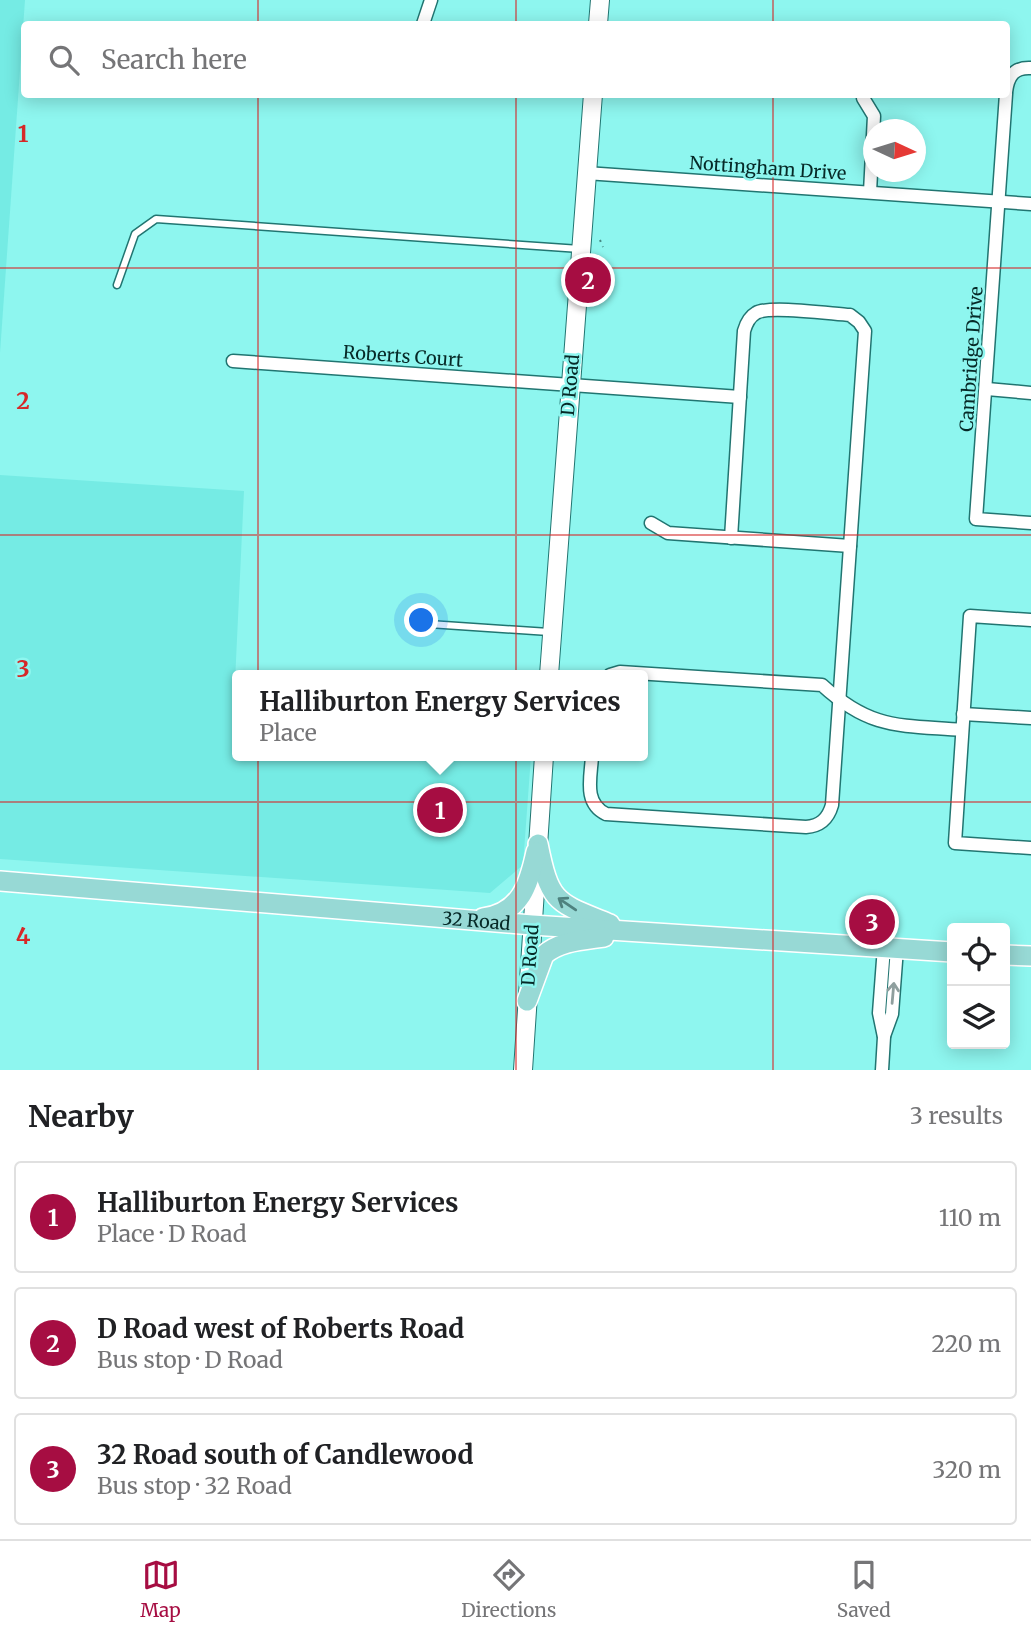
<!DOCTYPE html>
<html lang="en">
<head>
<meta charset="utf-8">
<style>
  body { margin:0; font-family:Merriweather,serif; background:#f6f6f6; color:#202124 }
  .controls { position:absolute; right:21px; bottom:21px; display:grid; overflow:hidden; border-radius:7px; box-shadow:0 4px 18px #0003 }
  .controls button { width:63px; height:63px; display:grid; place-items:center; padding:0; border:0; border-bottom:2px solid #e0e0e0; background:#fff; color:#202124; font:35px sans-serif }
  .compass { position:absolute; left:863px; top:119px; width:63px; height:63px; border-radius:50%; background:#fff; box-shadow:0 4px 18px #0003; rotate:94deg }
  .you { position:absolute; left:422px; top:621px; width:24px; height:24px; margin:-18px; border:5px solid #fff; border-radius:50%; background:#1a73e8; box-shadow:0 0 0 10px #1a73e833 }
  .badge { display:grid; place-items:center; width:46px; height:46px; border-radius:50%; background:#a60d42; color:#fff; font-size:23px; font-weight:700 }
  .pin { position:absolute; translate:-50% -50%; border:4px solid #fff; box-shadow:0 2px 7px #0006 }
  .popup { position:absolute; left:232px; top:670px; width:416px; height:91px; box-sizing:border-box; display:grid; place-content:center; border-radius:7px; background:#fff; filter:drop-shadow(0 2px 5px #0005); font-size:23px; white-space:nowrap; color:#757577 }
  .popup b { font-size:26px; color:#202124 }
  .popup::after { content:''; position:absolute; left:50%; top:100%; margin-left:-14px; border:14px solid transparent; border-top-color:#fff }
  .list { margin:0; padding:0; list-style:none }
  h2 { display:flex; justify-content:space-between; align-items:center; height:91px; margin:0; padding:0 28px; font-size:30px }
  h2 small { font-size:23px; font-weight:400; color:#757577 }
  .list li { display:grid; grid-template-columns:46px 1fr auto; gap:21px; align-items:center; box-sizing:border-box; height:112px; margin:0 14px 14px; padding:0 14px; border:2px solid #e0e0e0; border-radius:7px }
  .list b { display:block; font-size:26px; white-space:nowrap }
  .list p { margin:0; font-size:23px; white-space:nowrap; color:#757577 }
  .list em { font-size:23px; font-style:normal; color:#757577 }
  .icon { flex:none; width:38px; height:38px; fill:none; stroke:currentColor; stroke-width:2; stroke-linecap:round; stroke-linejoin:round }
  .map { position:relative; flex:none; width:1031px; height:1070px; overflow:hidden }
  .search { position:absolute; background:#fff; box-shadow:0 4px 18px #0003; left:21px; right:21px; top:21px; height:77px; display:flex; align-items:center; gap:18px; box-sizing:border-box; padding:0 24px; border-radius:7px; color:#757577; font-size:26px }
  .sheet { height:469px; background:#fff }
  nav { display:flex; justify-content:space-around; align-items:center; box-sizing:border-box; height:98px; border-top:2px solid #e0e0e0; background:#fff; font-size:19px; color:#757577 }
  nav a { display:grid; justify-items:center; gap:4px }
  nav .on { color:#a60d42 }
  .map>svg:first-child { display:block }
  .built { fill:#75ebe4 }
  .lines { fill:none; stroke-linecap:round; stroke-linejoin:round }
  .lane-casing { stroke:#217571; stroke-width:9 }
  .street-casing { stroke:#217571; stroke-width:15 }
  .secondary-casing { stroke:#217571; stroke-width:20 }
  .primary-casing { stroke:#fff; stroke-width:22 }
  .path { stroke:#448782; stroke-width:2; stroke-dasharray:2 5; stroke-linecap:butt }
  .lane { stroke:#fff; stroke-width:6 }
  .street { stroke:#fff; stroke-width:12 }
  .secondary { stroke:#fff; stroke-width:18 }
  .primary { stroke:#97d9d5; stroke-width:19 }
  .oneway { stroke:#4e817e }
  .oneway2 { stroke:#8f9f9e }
  .grid { fill:none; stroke:#d62828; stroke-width:2; stroke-opacity:0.55 }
  .labels { text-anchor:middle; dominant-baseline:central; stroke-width:5; stroke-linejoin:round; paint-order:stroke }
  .street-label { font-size:18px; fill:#062927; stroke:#8ef6ef }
  .grid-label { font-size:23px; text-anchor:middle; font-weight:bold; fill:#d62828; stroke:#8ef6ef; stroke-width:5; stroke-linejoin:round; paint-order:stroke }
</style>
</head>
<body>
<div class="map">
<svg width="1031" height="1070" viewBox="0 0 1031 1070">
  <rect width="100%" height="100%" fill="#8ef6ef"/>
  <!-- built -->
  <g class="built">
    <polygon points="0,0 25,0 0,353"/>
    <polygon points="0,475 244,491 234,703 237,704 237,756 531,756 523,865 490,893 0,859"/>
  </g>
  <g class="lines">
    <!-- lane casing -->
    <g class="lane-casing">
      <g id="lane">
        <polyline points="117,285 135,234 156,219 580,249"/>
        <polyline points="429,624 549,632"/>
      </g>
    </g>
    <!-- street casing -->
    <g class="street-casing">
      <g id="street">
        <polyline points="423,24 431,0"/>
        <path d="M1006 92C1008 76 1014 67 1031 68"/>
        <polyline points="1006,94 976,519 1031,523"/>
        <polyline points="863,98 874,116 870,192"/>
        <polyline points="586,173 1031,204"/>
        <polyline points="233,361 740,397"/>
        <polyline points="987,389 1031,393"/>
        <polyline points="651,523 668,533 850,546"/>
        <polyline points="1031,620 970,616 955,843 1031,848"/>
        <path d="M610 675 620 672 822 685C871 730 900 725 962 730"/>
        <polyline points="963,714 1031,718"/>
        <path d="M592 756C591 777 583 803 606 814L806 827C820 826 828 819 832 805L865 331 859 322 850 315C832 314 769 305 756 313 749 317 746 324 744 331L731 538"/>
        <polyline points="884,1036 892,1014 897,948"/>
        <polyline points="882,1070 884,1037 879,1013 884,947"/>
      </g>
    </g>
    <!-- secondary casing -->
    <g class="secondary-casing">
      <g id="secondary">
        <polyline points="598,24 600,0"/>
        <polyline points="549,675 593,94"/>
        <polyline points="523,1070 544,756"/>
      </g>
    </g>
    <!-- primary casing -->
    <g class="primary-casing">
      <g id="primary">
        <path d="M538 844C550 904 556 902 610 924"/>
        <path id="s1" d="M0 881 532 925 952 952"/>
        <path d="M483 918C521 913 529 884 536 852"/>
        <polyline points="1005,955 1031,956"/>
        <path d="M527 1001 544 955C559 941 584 940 604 937"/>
      </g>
    </g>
    <!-- path -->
    <polyline class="path" points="600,240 603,247"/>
    <!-- lane -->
    <use href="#lane" class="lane"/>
    <!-- street -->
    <use href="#street" class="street"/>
    <!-- secondary -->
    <use href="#secondary" class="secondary"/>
    <!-- primary -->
    <use href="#primary" class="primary"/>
  </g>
  <!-- one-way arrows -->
  <defs><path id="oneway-shaft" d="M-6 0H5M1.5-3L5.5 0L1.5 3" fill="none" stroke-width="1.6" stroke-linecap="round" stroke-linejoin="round" transform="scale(1.75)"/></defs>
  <use class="oneway" href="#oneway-shaft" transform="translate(567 904) rotate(-146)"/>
  <use class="oneway2" href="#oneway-shaft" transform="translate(893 993) rotate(-85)"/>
  <!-- grid -->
  <path class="grid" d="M258 0V24M516 0V24M773 0V24M258 94V1070M516 94V1070M773 94V1070M0 268H1031M0 535H1031M0 802H1031"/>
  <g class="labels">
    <!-- street labels -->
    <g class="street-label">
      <text transform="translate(768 168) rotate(4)">Nottingham Drive</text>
      <text transform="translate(403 356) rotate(4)">Roberts Court</text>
      <text transform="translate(971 359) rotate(-86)">Cambridge Drive</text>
      <text transform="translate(570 385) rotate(-85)">D Road</text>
      <text stroke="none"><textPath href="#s1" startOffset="478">32 Road</textPath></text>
      <text transform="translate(530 955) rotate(-86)">D Road</text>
    </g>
  </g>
  <g class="grid-label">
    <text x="23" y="142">1</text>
    <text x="23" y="409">2</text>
    <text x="23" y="677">3</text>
    <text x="23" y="944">4</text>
  </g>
</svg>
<div class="controls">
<button><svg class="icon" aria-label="locate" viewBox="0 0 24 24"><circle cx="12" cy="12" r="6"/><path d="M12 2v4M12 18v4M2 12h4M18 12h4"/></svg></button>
<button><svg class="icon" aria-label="layers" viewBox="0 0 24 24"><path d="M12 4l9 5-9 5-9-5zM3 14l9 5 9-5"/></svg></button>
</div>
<svg class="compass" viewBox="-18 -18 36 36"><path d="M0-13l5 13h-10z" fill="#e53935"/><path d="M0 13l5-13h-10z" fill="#757577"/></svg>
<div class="you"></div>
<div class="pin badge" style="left:440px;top:810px">1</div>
<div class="popup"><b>Halliburton Energy Services</b>Place</div>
<div class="pin badge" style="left:588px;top:280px">2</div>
<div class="pin badge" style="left:872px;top:922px">3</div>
<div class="search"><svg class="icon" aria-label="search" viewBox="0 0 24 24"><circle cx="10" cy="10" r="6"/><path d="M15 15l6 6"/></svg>Search here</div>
</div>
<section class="sheet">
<h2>Nearby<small>3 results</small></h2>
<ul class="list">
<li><span class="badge">1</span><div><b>Halliburton Energy Services</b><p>Place · D Road</p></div><em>110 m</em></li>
<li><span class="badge">2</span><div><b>D Road west of Roberts Road</b><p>Bus stop · D Road</p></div><em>220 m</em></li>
<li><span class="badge">3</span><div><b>32 Road south of Candlewood</b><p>Bus stop · 32 Road</p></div><em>320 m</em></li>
</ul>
</section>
<nav>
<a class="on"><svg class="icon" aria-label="map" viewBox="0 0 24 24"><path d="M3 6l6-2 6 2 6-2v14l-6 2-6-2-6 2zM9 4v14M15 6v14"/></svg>Map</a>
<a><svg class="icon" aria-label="directions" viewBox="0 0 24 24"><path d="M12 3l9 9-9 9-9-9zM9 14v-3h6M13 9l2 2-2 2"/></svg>Directions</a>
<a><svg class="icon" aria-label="saved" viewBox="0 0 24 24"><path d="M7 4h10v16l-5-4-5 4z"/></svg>Saved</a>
</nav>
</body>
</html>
